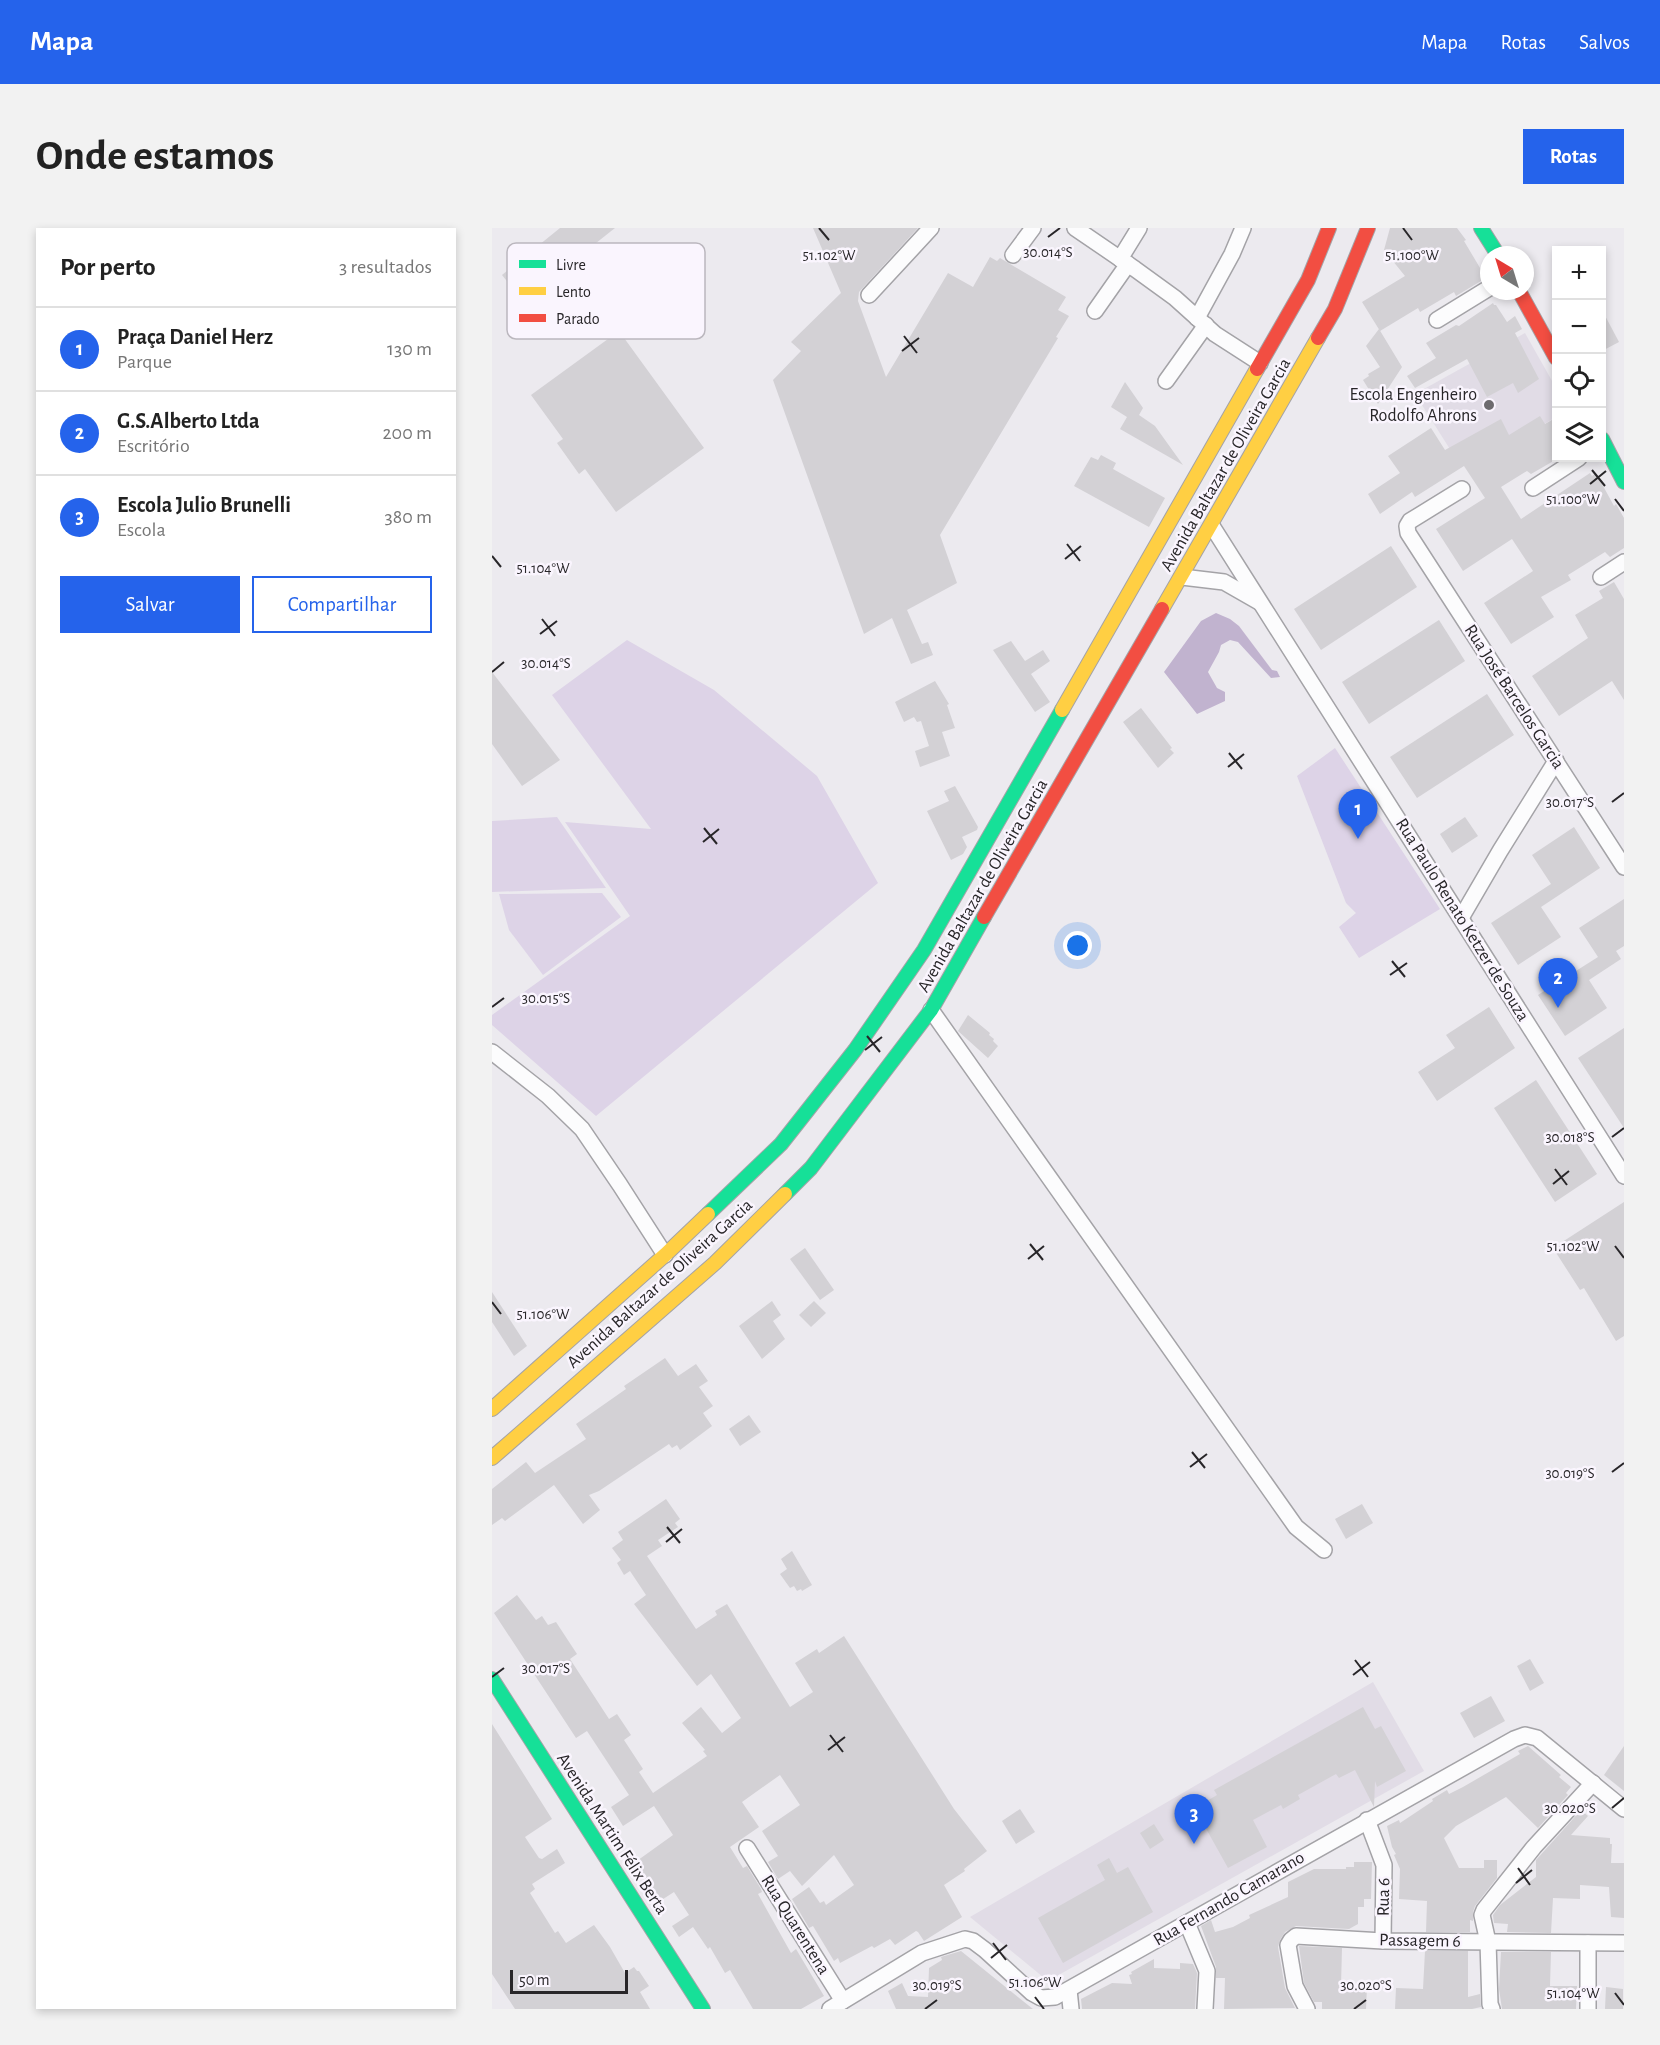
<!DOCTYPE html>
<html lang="pt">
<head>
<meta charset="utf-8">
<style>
  body { margin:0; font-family:"Alegreya Sans",sans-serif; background:#f2f2f2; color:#222 }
  .controls { position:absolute; right:18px; top:18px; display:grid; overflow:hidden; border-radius:0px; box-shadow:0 3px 9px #0003 }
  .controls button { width:54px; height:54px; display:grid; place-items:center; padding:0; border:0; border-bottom:2px solid #e0e0e0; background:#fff; color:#222; font:30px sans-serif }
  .compass { position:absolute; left:988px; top:18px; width:54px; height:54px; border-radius:50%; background:#fff; box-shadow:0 3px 9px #0003; rotate:322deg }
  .scale { position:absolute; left:18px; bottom:15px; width:118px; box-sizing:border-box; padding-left:6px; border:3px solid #282629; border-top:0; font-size:16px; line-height:21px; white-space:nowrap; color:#282629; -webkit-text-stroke:4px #faf5fe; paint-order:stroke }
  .you { position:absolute; left:586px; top:718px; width:21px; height:21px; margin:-15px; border:4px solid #fff; border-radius:50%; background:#1a73e8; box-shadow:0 0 0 9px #1a73e833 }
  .badge { display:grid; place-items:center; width:39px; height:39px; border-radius:50%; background:#2563eb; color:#fff; font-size:20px; font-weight:700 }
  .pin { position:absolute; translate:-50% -50px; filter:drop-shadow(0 2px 3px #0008) }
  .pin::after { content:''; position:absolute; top:32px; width:21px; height:18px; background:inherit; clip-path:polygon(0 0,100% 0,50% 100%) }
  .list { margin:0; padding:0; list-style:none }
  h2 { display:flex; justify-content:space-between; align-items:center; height:78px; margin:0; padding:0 24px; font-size:26px }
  h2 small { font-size:20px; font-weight:400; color:#767676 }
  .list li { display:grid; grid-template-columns:39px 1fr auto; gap:18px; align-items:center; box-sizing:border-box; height:84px; padding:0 24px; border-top:2px solid #e0e0e0 }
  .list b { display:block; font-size:22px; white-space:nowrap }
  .list p { margin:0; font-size:20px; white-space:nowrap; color:#767676 }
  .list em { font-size:20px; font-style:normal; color:#767676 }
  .actions { display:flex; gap:12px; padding:18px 24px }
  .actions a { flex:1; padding:14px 0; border:2px solid #2563eb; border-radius:0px; text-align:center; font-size:21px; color:#2563eb }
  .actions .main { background:#2563eb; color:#fff }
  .icon { flex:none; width:33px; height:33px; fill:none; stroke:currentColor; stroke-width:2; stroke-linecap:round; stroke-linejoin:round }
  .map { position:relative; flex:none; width:1132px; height:1781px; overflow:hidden; border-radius:0px }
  header { display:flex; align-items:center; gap:36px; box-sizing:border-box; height:84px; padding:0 30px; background:#2563eb; color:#fff }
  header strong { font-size:28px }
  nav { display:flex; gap:33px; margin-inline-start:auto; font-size:21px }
  .intro { display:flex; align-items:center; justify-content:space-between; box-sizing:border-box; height:144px; padding:0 36px }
  h1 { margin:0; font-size:42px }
  .button { padding:15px 27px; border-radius:0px; background:#2563eb; color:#fff; font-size:21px; font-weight:700 }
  main { display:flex; gap:36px; padding:0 36px }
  aside { flex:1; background:#fff; border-radius:0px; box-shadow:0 3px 9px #0003 }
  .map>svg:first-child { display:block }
  .built { fill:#e1dce6 }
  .green { fill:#ddd3e7 }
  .water { fill:#c1b3cf }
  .building { fill:#d3d1d5 }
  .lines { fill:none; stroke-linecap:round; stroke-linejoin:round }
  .street-casing { stroke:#a4a3a7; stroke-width:18 }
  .fast-casing { stroke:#a4a3a7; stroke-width:16 }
  .slow-casing { stroke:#a4a3a7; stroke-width:16 }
  .jam-casing { stroke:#a4a3a7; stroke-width:16 }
  .street { stroke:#fcfcfd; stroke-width:15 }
  .fast { stroke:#16e098; stroke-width:14 }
  .slow { stroke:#ffcf43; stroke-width:14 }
  .jam { stroke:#f24e42; stroke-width:14 }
  .ticks { fill:none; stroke:#282629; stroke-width:2 }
  .poi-dot { fill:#6d6b6e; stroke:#faf5fe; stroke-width:2 }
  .labels { text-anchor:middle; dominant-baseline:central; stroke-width:5; stroke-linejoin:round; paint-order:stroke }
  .poi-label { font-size:18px; fill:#282629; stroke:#faf5fe; text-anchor:end }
  .street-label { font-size:18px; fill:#282629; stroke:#faf5fe }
  .key { fill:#faf5fe; stroke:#bbb7be; stroke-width:1.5 }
  .key-label { font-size:16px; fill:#282629 }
  .ticks-label { font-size:15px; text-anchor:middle; fill:#282629; stroke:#faf5fe; stroke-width:5; stroke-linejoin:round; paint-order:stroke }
</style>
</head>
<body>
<header>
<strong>Mapa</strong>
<nav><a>Mapa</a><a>Rotas</a><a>Salvos</a></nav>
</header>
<div class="intro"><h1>Onde estamos</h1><a class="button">Rotas</a></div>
<main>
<aside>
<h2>Por perto<small>3 resultados</small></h2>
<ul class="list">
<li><span class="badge">1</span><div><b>Praça Daniel Herz</b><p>Parque</p></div><em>130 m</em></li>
<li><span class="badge">2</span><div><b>G.S.Alberto Ltda</b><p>Escritório</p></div><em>200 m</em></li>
<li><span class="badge">3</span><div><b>Escola Julio Brunelli</b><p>Escola</p></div><em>380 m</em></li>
</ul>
<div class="actions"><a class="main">Salvar</a><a>Compartilhar</a></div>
</aside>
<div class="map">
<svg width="1132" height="1781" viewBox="0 0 1132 1781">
  <rect width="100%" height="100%" fill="#eceaef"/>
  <!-- built -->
  <g class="built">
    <polygon points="1033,105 1064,160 1064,189 1034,207 968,237 923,166"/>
    <polygon points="881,1454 932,1543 563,1749 551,1749 478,1689"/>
  </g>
  <!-- green -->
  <g class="green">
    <polygon points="135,412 222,462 325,548 386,655 104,888 0,797 0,787 138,688 73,594 159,601 60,467"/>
    <polygon points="843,520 948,681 867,730 847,699 864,685 854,675 805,548"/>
    <polygon points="65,589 114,660 0,664 0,593"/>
    <polygon points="110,665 129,689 51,747 17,702 7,666"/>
  </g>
  <!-- water -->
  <polygon class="water" points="724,385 738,391 747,398 780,442 785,443 788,449 779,450 746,414 738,412 729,417 727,424 716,444 725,460 733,464 733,473 705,486 672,444 709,393"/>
  <!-- building -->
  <g class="building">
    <polygon points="68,0 123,0 31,73 10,47"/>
    <polygon points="321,0 426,0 367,64 366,73 394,149 456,45 481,59 498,29 505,33 508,30 574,69 566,82 577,88 564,109 566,110 448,307 465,355 415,382 430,416 436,414 441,427 419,436 400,390 372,406 281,152 309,123 299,114 349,65"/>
    <polygon points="898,0 965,0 974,12 972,13 994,50 964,68 962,64 928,84 926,80 888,103 870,74 913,48 892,22"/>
    <polygon points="1001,75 1002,77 1004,77 1015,94 1023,88 1030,101 1023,105 1047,151 1026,165 1021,155 995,169 975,131 923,160 915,148 944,130 934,115 964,97 967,98"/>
    <polygon points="1110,82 1127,114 1110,123"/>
    <polygon points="887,101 910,139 886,176 871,152 877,148 876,146 888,139 874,118"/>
    <polygon points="127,103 212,220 124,284 93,241 87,246 65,215 71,211 39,167"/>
    <polygon points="633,154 651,180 647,187 663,198 691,237 628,201 635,189 619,179"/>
    <polygon points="1048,188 1053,196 1065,189 1065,231 1039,246 1035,243 1009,259 1029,291 1098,245 1100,248 1104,245 1122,278 1124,276 1132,290 1132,320 1118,329 1113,324 1076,347 1079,352 1049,369 1062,389 1019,416 992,375 1041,343 1020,311 971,343 944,301 993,270 972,238 923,269 920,264 888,286 876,266 908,245 896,228 939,200 953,222 1009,191 1017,207"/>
    <polygon points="609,227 624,235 621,241 673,270 657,299 582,258 599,229 606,232"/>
    <polygon points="899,318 925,359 829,422 802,381"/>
    <polygon points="1122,354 1132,371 1132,472 1120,453 1067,488 1040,448 1096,410 1083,387 1111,370 1107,363"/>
    <polygon points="947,392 973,433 877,496 850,454"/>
    <polygon points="519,413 533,433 551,422 558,433 539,446 558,474 543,484 501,422"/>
    <polygon points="0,444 68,532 30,558 0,516"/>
    <polygon points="443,453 457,476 455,477 463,500 450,504 458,528 428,539 423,523 437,518 429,493 425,494 422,489 412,494 403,474"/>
    <polygon points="995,466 1022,507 925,570 898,529"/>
    <polygon points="649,480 680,520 678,521 682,525 666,540 631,494"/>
    <polygon points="463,558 486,599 485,602 470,609 475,619 471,626 459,632 435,583 457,573 452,563"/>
    <polygon points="973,589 986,608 960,625 948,606"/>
    <polygon points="1082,599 1108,640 1049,679 1069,709 1026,737 999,695 1059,656 1040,627"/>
    <polygon points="1132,671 1132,718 1124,723 1129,731 1097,752 1115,780 1073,808 1046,767 1106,729 1087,700"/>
    <polygon points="997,779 1023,820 945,873 926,844 963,820 954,807"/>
    <polygon points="476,787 498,805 497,807 502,811 501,813 506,818 496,830 466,803"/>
    <polygon points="1132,800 1132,900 1086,830"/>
    <polygon points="1044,852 1105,946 1063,974 1002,880"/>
    <polygon points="1132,974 1132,1108 1124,1113 1092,1060 1088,1062 1061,1020"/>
    <polygon points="313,1020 342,1062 328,1072 298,1031"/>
    <polygon points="0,1064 35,1118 22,1128 0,1094"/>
    <polygon points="280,1073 289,1087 281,1093 293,1111 270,1131 247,1098"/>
    <polygon points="322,1073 334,1085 319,1099 307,1087"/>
    <polygon points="173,1130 186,1148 204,1136 216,1153 207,1159 221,1178 211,1185 220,1198 188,1222 185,1217 180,1220 177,1216 107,1263 97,1267 108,1282 91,1296 62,1257 13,1293 10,1290 0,1297 0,1261 34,1234 43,1245 94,1211 84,1196 134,1161 132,1158"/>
    <polygon points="257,1187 269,1204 248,1218 237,1201"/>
    <polygon points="174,1271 188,1291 183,1295 186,1299 166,1312 170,1318 155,1328 204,1401 225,1387 223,1383 235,1376 298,1479 321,1464 303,1435 325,1421 327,1425 352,1408 462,1581 495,1623 472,1641 473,1643 452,1657 470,1689 432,1713 426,1704 424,1703 403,1717 398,1711 382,1720 380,1718 348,1735 346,1730 342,1733 321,1698 317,1700 300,1671 317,1659 328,1675 332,1673 334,1677 362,1657 342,1627 310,1658 298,1643 286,1651 276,1634 286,1628 270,1603 308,1577 288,1547 250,1574 267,1599 238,1619 251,1640 255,1638 269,1661 270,1664 266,1666 299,1725 304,1721 332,1768 309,1781 261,1781 238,1742 233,1745 218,1719 216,1721 201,1699 187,1709 180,1698 197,1687 182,1664 165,1675 142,1635 181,1607 162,1578 131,1598 119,1579 137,1567 95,1503 84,1510 2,1385 25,1367 44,1392 50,1388 56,1397 64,1394 85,1426 78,1431 117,1491 125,1486 139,1507 132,1512 151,1541 147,1544 161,1565 215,1528 211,1523 213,1522 190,1495 209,1479 230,1505 249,1490 219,1446 205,1458 142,1376 154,1367 138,1343 132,1347 125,1335 129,1332 120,1320 131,1312 126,1304"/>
    <polygon points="870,1276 881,1295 854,1311 843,1291"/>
    <polygon points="300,1323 320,1357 310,1363 309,1361 305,1363 302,1358 298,1360 288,1346 295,1341 289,1331"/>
    <polygon points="1038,1431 1052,1455 1038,1463 1025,1438"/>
    <polygon points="999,1468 1013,1493 982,1510 968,1485"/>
    <polygon points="871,1479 883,1501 889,1498 914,1543 885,1559 883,1553 882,1579 863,1542 847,1550 844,1546 806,1567 808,1571 791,1581 789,1577 761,1592 775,1619 736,1640 712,1597 717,1594 708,1577 725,1567 722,1562"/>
    <polygon points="0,1496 60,1591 33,1609 47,1630 50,1631 65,1621 73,1635 40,1656 43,1661 38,1665 63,1705 66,1703 74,1715 102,1697 118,1719 133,1745 142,1739 145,1743 147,1743 157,1758 148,1764 158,1781 23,1781 0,1746"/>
    <polygon points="1036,1518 1069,1547 1067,1549 1079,1559 1074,1565 1076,1567 1046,1600 1014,1569 964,1598 952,1610 967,1640 992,1640 992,1632 1005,1632 1005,1650 983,1678 981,1684 981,1693 978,1692 978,1704 934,1704 935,1673 907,1671 908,1641 902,1627 904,1626 900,1619 895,1598 907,1592 908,1595 941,1573 940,1571 955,1562 957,1566 971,1559 1028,1526 1026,1523"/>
    <polygon points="1132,1518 1132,1563 1112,1547"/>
    <polygon points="528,1581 543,1604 524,1616 510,1593"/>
    <polygon points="1089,1582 1096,1588 1079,1607 1118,1610 1118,1616 1120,1616 1119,1635 1132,1635 1132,1690 1119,1689 1117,1659 1088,1657 1088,1671 1061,1670 1059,1705 1015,1704 1016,1696 1002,1695 1001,1687 1008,1677 1044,1649 1044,1632"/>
    <polygon points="662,1596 672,1612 658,1621 648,1605"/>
    <polygon points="617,1630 625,1645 636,1639 661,1684 571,1735 546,1690 613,1652 605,1637"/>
    <polygon points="862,1634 880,1634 879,1671 872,1671 872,1679 866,1679 866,1696 857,1701 804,1698 793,1704 788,1712 786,1719 793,1760 803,1780 732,1781 733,1750 724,1750 724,1739 709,1698 719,1692 723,1704 741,1699 758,1690 757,1687 796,1669 796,1654 822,1641 854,1641 854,1639 862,1639"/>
    <polygon points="807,1718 850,1720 849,1758 875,1758 874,1781 830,1781 830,1774 822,1774 812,1755"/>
    <polygon points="469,1723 516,1761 541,1781 404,1781 396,1763 410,1755 416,1768 436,1769 437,1740 450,1732 449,1729"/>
    <polygon points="933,1723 976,1723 976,1769 988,1766 989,1779 980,1781 903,1781 904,1760 931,1761"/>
    <polygon points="1009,1724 1059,1724 1058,1758 1085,1758 1084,1781 1010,1781 1007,1761"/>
    <polygon points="662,1731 662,1740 688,1741 688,1735 701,1736 705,1745 703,1781 590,1781 589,1771 620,1755 640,1756 637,1747 640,1746 639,1744"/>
    <polygon points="1114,1759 1131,1761 1131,1781 1113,1781"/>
  </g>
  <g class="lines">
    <!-- street casing -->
    <g class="street-casing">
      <g id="street">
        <polyline points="583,0 643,41 683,70 723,106 768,135"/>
        <polyline points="521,27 541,0"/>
        <polyline points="628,31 647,0"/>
        <polyline points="377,67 439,0"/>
        <polyline points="603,83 636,36"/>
        <polyline points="705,90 740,26 751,0"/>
        <polyline points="945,92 997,60"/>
        <polyline points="674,153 714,97"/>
        <polyline points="1041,260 1087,230"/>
        <polyline points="970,261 918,293 915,298 916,305 1132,639"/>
        <polyline points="720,298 1132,948"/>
        <polyline points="690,349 732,354 767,374"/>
        <polyline points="1109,349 1132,334"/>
        <polyline points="969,690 1008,623 1064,533"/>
        <polyline points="439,782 804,1299 832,1322"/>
        <polyline points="0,824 56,868 90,901 128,957 173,1027"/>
        <polyline points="875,1592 892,1637 891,1713"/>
        <polyline points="255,1620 351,1773"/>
        <polyline points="695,1695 715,1743 713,1781"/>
        <polyline points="577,1762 579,1781"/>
        <polyline points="338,1781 430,1725 473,1711 481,1713 493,1722 540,1765 549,1770 563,1769 1022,1511 1033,1507 1045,1510 1132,1581"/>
        <polyline points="815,1781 803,1758 796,1717 799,1712 804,1708 891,1713 1132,1715"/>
        <polyline points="1000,1781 998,1776 996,1714 990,1687 992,1682 1042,1619 1101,1555"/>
        <polyline points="1096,1781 1096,1715"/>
      </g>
    </g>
    <!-- fast casing -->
    <g class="fast-casing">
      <g id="fast">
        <polyline points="989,0 1006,27"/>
        <polyline points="1110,211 1132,254"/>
        <polyline points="293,966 319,940 439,782 492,689"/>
        <polyline points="216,986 289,916 363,822 432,722 570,482"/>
        <polyline points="0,1451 211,1781"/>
      </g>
    </g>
    <!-- slow casing -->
    <g class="slow-casing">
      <g id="slow">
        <polyline points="670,381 826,110"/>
        <polyline points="570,482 765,141"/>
        <polyline points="0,1181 173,1027 216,986"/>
        <polyline points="0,1230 223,1035 293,966"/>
      </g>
    </g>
    <!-- jam casing -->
    <g class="jam-casing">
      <g id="jam">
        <polyline points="1027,63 1064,130"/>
        <polyline points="826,110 843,81 876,0"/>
        <polyline points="765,141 816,52 837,0"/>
        <polyline points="492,689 670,381"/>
      </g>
    </g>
    <!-- street -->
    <use href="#street" class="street"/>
    <!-- fast -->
    <use href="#fast" class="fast"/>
    <!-- slow -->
    <use href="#slow" class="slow"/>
    <!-- jam -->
    <use href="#jam" class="jam"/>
  </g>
  <!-- ticks -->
  <path class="ticks" d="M327 0 337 12M911 0 920 12M556 9 568 0M412 108 425 125M410 123 427 110M1100 242 1113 258M1098 256 1114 243M1123 271 1132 283M575 316 588 333M0 328 9 339M573 331 589 318M50 391 63 408M48 406 65 393M0 444 12 434M737 525 750 541M736 539 752 526M1120 574 1132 565M212 600 225 616M211 614 227 601M900 733 913 749M898 747 915 735M0 779 12 770M375 808 388 824M373 822 390 809M1120 909 1132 900M1063 941 1075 957M1061 956 1077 943M538 1016 551 1032M1123 1018 1132 1030M536 1031 552 1018M0 1074 9 1086M700 1224 713 1240M698 1239 715 1226M1120 1244 1132 1235M175 1299 188 1315M174 1314 190 1301M863 1432 876 1449M861 1447 878 1434M0 1449 12 1440M338 1507 351 1524M336 1522 353 1509M1120 1580 1132 1570M1026 1640 1038 1657M1024 1655 1040 1642M501 1715 514 1732M499 1730 515 1717M1123 1765 1132 1777M543 1769 552 1781M433 1781 445 1772M862 1781 874 1772"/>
  <!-- markers -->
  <circle class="poi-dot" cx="997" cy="177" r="6"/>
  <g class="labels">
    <!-- poi labels -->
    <g class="poi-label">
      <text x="985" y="167">Escola Engenheiro<tspan x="985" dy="21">Rodolfo Ahrons</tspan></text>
    </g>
    <!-- street labels -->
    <g class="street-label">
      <text transform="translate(734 237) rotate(-60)">Avenida Baltazar de Oliveira Garcia</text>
      <text transform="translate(1022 469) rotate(57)">Rua José Barcelos Garcia</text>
      <text transform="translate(491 658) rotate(-60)">Avenida Baltazar de Oliveira Garcia</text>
      <text transform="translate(970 692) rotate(58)">Rua Paulo Renato Ketzer de Souza</text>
      <text transform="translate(168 1056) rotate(-42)">Avenida Baltazar de Oliveira Garcia</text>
      <text transform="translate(120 1606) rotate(57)">Avenida Martim Félix Berta</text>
      <text transform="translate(892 1669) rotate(-89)">Rua 6</text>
      <text transform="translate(737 1671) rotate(-30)">Rua Fernando Camarano</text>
      <text transform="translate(303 1697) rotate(58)">Rua Quarentena</text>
      <text transform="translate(928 1713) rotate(1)">Passagem 6</text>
    </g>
  </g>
  <!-- legend -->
  <rect x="15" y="15" width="198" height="96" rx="9" class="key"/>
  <rect x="27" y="32" width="27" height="8" fill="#16e098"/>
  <rect x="27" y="59" width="27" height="8" fill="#ffcf43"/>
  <rect x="27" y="86" width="27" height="8" fill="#f24e42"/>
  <g class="key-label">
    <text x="64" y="42">Livre</text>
    <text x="64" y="69">Lento</text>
    <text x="64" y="96">Parado</text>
  </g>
  <g class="ticks-label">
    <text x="556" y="29">30.014°S</text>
    <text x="337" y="32">51.102°W</text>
    <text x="920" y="32">51.100°W</text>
    <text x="1081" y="276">51.100°W</text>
    <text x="51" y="345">51.104°W</text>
    <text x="54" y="440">30.014°S</text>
    <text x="1078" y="579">30.017°S</text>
    <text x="54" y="775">30.015°S</text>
    <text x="1078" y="914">30.018°S</text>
    <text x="1081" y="1023">51.102°W</text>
    <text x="51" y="1091">51.106°W</text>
    <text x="1078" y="1250">30.019°S</text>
    <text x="54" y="1445">30.017°S</text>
    <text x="1078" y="1585">30.020°S</text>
    <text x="543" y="1759">51.106°W</text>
    <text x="445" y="1762">30.019°S</text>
    <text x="874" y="1762">30.020°S</text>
    <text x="1081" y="1770">51.104°W</text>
  </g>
</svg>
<div class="controls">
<button>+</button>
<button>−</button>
<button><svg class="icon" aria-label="locate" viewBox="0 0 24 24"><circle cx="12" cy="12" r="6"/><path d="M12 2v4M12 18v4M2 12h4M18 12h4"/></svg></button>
<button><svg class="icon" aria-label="layers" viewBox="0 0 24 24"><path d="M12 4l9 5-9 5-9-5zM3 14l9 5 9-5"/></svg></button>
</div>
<svg class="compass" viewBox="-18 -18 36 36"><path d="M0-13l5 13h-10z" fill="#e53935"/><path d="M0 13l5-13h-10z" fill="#767676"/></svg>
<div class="scale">50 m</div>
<div class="you"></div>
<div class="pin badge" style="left:866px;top:611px">1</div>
<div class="pin badge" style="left:1066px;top:780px">2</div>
<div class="pin badge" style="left:702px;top:1616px">3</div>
</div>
</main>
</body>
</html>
